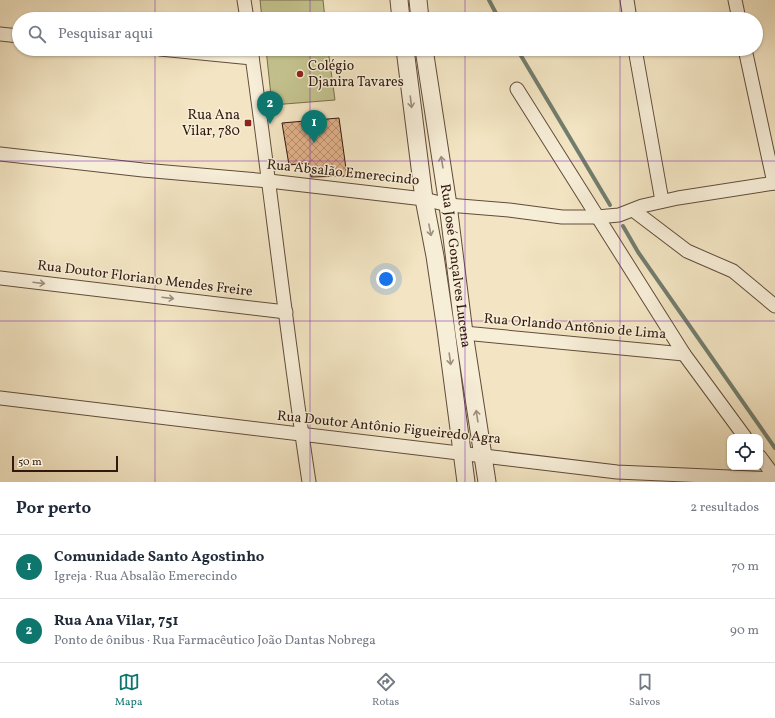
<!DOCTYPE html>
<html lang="pt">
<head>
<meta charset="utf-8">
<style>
  body { margin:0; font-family:Vollkorn,serif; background:#f6f6f7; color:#1f2937 }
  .controls { position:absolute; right:12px; bottom:12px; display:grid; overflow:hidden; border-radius:8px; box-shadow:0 1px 3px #0004 }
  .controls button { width:36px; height:36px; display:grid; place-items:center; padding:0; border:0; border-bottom:1px solid #e0e1e3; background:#fff; color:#1f2937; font:20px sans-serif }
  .scale { position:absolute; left:12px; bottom:10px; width:106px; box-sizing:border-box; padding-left:4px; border:2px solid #31190e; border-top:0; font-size:11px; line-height:14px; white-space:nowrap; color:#31190e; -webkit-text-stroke:3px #f7eed8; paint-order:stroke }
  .you { position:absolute; left:386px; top:279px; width:14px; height:14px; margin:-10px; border:3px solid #fff; border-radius:50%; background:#1a73e8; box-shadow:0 0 0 6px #1a73e833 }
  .badge { display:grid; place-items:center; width:26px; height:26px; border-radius:50%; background:#0f766e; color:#fff; font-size:13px; font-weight:700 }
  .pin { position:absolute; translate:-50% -33px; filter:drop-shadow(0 1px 2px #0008) }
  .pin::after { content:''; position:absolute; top:21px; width:14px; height:12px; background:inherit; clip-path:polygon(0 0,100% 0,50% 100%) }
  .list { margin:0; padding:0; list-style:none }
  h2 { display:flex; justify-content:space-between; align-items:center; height:52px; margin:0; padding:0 16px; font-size:17px }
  h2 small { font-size:13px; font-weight:400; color:#747a83 }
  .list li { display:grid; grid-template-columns:26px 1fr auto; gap:12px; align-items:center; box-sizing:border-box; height:64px; padding:0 16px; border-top:1px solid #e0e1e3 }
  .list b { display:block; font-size:15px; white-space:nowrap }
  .list p { margin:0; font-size:13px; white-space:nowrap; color:#747a83 }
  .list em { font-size:13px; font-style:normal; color:#747a83 }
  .icon { flex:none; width:22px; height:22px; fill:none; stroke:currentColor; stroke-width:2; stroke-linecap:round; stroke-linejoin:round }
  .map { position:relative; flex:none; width:775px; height:482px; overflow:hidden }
  .search { position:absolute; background:#fff; box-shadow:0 1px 3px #0004; left:12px; right:12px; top:12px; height:44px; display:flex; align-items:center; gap:10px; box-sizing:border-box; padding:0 14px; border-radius:22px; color:#747a83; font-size:15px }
  .sheet { height:180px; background:#fff }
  nav { display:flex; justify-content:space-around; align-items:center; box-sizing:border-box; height:56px; border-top:1px solid #e0e1e3; background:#fff; font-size:11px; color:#747a83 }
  nav a { display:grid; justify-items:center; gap:2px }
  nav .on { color:#0f766e }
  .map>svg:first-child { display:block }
  .garden { fill:#c3c28e; stroke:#7a6e4e }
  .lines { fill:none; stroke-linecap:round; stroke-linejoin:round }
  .stream { stroke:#727d6d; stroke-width:4 }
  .building { fill:url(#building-cross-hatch); stroke:#31190e }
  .minor-casing { stroke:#624c3b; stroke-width:15 }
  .tertiary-casing { stroke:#624c3b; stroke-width:19 }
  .minor { stroke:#f7eed8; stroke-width:13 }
  .tertiary { stroke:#f7eed8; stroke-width:17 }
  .oneway { stroke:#9e8e7d }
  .grid { fill:none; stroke:#7b2cbf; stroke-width:1; stroke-opacity:0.55 }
  .poi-dot { fill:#8f2418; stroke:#f7eed8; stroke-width:1.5 }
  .labels { text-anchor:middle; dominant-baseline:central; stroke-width:3; stroke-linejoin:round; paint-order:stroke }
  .poi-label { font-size:14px; fill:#31190e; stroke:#f7eed8; text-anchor:start }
  .street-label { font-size:14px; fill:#31190e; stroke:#f7eed8 }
</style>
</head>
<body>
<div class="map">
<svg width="775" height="482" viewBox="0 0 775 482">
  <defs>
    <pattern id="building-cross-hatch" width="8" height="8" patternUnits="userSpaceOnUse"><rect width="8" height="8" fill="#e1b18a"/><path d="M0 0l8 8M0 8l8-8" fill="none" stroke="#b78f6f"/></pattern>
  </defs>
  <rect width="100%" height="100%" fill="#f3e5c3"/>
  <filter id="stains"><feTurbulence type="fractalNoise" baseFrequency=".005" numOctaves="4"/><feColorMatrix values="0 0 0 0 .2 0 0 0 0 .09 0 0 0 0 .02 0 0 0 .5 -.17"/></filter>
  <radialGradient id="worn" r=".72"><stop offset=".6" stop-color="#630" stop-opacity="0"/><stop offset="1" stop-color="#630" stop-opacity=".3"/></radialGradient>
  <!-- garden -->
  <g class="garden">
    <polygon points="260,0 323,0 325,19 262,19"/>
    <polygon points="266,49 328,49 335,100 272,105"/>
  </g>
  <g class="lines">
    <!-- stream -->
    <g class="stream">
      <polyline points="489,0 499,19"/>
      <polyline points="517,49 610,205"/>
      <polyline points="623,226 638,252 775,448"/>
    </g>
  </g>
  <!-- building -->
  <polygon class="building" points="339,118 347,176 311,177 308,163 289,165 282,123"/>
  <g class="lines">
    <!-- minor casing -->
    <g class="minor-casing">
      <g id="minor">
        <polyline points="244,0 247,19"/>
        <polyline points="627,0 630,19"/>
        <polyline points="735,0 739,19"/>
        <polyline points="0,34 19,36"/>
        <polyline points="160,49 252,58"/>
        <path d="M251 49C271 193 287 338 309 482"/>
        <polyline points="635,49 662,201"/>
        <polyline points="745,49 774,183"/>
        <polyline points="517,89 684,354 745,437"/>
        <polyline points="0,154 143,170 269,181 424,199 448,205 509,210 562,217 597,217 619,215 642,206 678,198 775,183"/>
        <polyline points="633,210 687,251 733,271 775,306"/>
        <polyline points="0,278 286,312"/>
        <polyline points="464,333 684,354"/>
        <polyline points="0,398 617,472 775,479"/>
        <polyline points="760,457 775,477"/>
      </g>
    </g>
    <!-- tertiary casing -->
    <g class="tertiary-casing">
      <g id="tertiary">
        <polyline points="399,0 401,19"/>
        <polyline points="418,0 420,19"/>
        <polyline points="405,49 424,199 435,256 446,330 466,482"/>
        <path id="s1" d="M424 49 448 205 464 333 487 482"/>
      </g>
    </g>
    <!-- minor -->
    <use href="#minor" class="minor"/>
    <!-- tertiary -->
    <use href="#tertiary" class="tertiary"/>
  </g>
  <!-- one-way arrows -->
  <defs><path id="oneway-shaft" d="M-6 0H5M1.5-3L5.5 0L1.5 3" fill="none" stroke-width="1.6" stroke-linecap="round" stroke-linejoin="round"/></defs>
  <g class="oneway">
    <use href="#oneway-shaft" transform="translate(411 102) rotate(83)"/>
    <use href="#oneway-shaft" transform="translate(442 162) rotate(-99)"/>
    <use href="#oneway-shaft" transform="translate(430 230) rotate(79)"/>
    <use href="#oneway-shaft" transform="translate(39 283) rotate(7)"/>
    <use href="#oneway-shaft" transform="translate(168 298) rotate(7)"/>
    <use href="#oneway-shaft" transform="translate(450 359) rotate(82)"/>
    <use href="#oneway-shaft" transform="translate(477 416) rotate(-99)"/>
  </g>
  <!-- grid -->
  <path class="grid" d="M155 0V19M310 0V19M465 0V19M620 0V19M155 49V482M310 49V482M465 49V482M620 49V482M0 161H775M0 321H775"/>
  <!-- markers -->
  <g class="poi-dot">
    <circle cx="300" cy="74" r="4"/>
    <rect x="244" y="119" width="8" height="8" rx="2"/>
  </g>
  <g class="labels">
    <!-- poi labels -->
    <g class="poi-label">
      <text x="308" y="66">Colégio<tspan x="308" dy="16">Djanira Tavares</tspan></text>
      <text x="240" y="115" text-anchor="end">Rua Ana<tspan x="240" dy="16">Vilar, 780</tspan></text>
    </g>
    <!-- street labels -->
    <g class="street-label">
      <text transform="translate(343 173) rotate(6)">Rua Absalão Emerecindo</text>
      <text stroke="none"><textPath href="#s1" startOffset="219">Rua José Gonçalves Lucena</textPath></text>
      <text transform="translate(145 279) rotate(7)">Rua Doutor Floriano Mendes Freire</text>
      <text transform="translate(575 327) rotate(5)">Rua Orlando Antônio de Lima</text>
      <text transform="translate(389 428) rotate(6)">Rua Doutor Antônio Figueiredo Agra</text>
    </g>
  </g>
  <rect width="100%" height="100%" filter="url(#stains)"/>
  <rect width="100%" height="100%" fill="url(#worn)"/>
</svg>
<div class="controls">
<button><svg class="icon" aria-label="locate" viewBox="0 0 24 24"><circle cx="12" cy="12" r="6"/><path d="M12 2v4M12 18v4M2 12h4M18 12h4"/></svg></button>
</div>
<div class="scale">50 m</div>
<div class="you"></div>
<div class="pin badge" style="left:314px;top:143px">1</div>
<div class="pin badge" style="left:270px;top:124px">2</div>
<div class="search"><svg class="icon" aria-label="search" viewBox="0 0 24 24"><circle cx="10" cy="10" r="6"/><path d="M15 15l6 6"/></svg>Pesquisar aqui</div>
</div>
<section class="sheet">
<h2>Por perto<small>2 resultados</small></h2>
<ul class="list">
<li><span class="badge">1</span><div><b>Comunidade Santo Agostinho</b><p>Igreja · Rua Absalão Emerecindo</p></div><em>70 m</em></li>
<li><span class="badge">2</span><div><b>Rua Ana Vilar, 751</b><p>Ponto de ônibus · Rua Farmacêutico João Dantas Nobrega</p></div><em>90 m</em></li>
</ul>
</section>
<nav>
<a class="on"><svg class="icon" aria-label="map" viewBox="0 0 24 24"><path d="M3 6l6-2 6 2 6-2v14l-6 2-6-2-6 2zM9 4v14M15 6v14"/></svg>Mapa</a>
<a><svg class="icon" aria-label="directions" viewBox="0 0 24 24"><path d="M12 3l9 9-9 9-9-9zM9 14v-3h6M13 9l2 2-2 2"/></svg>Rotas</a>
<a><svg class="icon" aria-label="saved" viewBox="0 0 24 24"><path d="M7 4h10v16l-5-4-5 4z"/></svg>Salvos</a>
</nav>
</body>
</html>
